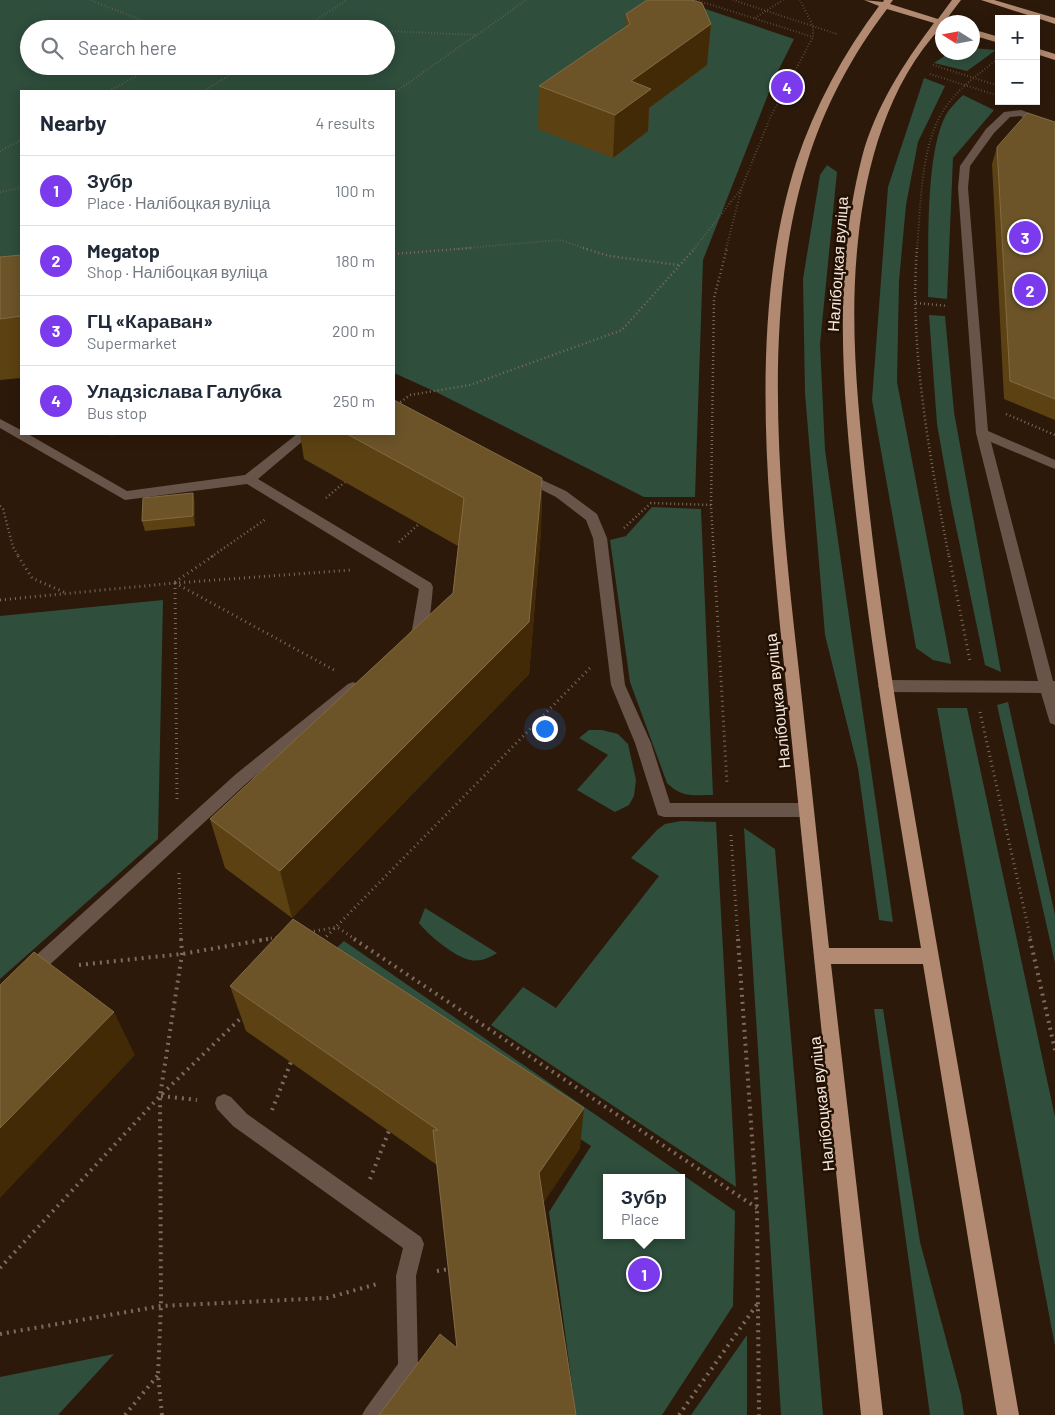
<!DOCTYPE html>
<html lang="en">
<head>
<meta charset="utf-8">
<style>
  body { margin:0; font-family:Barlow,sans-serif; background:#f2f2f3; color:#1f2937 }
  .controls { position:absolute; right:15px; top:15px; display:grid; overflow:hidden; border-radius:0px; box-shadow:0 2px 12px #0003 }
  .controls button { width:45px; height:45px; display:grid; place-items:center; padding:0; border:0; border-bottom:1px solid #e0e1e3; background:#fff; color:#1f2937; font:25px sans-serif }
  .compass { position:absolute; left:935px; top:15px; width:45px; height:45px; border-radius:50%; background:#fff; box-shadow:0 2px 12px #0003; rotate:281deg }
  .you { position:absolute; left:544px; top:728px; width:18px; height:18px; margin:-12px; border:4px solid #fff; border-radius:50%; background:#1a73e8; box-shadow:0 0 0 8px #1a73e833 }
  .badge { display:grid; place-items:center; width:32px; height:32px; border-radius:50%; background:#7c3aed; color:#fff; font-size:16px; font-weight:700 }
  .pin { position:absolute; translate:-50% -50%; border:2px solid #fff; box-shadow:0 1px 5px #0006 }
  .popup { position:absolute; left:603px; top:1174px; width:82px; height:65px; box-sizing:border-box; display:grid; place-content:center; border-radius:0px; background:#fff; filter:drop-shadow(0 1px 4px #0005); font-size:16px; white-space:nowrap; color:#747a83 }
  .popup b { font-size:19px; color:#1f2937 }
  .popup::after { content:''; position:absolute; left:50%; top:100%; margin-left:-10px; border:10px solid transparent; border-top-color:#fff }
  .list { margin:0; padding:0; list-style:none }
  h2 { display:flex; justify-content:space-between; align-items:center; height:65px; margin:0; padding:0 20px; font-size:21px }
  h2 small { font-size:16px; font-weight:400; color:#747a83 }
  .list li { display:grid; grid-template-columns:32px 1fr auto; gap:15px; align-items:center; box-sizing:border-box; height:70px; padding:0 20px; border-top:1px solid #e0e1e3 }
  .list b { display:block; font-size:19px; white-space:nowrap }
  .list p { margin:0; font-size:16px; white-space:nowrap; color:#747a83 }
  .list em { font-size:16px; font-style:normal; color:#747a83 }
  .icon { flex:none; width:28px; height:28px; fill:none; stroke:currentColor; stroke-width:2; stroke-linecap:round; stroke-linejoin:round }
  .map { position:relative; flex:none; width:1055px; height:1415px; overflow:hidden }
  .search { position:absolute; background:#fff; box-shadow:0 2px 12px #0003; left:20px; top:20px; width:375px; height:55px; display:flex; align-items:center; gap:12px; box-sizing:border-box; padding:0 18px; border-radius:28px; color:#747a83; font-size:19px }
  .panel { position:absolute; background:#fff; box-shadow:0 2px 12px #0003; left:20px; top:90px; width:375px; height:345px; border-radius:0px }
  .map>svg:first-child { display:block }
  .green { fill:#2f4e3c; fill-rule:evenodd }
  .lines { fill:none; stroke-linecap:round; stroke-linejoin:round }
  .path-far3 { stroke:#7c6b5e; stroke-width:2; stroke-dasharray:0.5 2.5; stroke-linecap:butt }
  .path-far2 { stroke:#7c6b5e; stroke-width:2.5; stroke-dasharray:1 3; stroke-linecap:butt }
  .path-far1 { stroke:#7c6b5e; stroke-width:3; stroke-dasharray:1 4; stroke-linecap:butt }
  .path { stroke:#7c6b5e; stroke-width:4; stroke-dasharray:2 5; stroke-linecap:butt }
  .minor { fill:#685448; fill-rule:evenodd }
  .major { fill:#b28a71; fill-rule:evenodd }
  .wall { fill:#5c4212 }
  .shaded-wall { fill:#422a06 }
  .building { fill:#6c5428; stroke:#826b45 }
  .labels { text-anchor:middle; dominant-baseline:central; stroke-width:5; stroke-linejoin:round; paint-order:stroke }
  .street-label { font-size:16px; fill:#f5e8de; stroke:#221003 }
</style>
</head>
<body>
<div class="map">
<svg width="1055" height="1415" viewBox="0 0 1055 1415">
  <rect width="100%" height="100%" fill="#2c190a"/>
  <!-- green -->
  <g class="green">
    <path d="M0 0H679L794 39 775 77 703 260 695 497H644L436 392 394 373V91H21V272L0 274ZM29 29H386V66H29Z"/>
    <polygon points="973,48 996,50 967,71 934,63 949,53 972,52"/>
    <polygon points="924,78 945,86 918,142 906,205 899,281 897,382 951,664 933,660 916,648 872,400 888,187"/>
    <path d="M963 95 994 110 953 158 947 299 928 297C929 251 924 146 949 110 953 105 958 100 963 95Z"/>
    <polygon points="827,165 837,172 820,344 825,450 893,922 879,920 858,768 825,635 805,393 803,279 820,175"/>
    <polygon points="929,315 945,316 954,412 1001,672 985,665 951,503 937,424"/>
    <path d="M652 507 701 509 713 795C693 795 682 798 667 783L630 682 610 540 626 536Z"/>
    <polygon points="163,600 158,839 0,979 0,616"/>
    <polygon points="1008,702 1055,915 1055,963 997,705"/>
    <polygon points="937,708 967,708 1055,1117 1055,1346 987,987"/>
    <polygon points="589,730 602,730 618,734 628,744 636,780 634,796 629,805 615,812 577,790 608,755 579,738"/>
    <polygon points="681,821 716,822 736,1187 491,1025 523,987 556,1008 659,876 631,858 657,830 665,824"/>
    <polygon points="744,828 775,849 823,1415 781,1415"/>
    <path d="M425 908 497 953C489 958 480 962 470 960 455 957 428 935 419 923Z"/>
    <path d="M344 941 735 1211 733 1306 662 1415H576L549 1212 591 1146 317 966ZM606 1178H682V1235H606Z"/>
    <polygon points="874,1009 883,1009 920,1242 961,1395 964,1415 930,1415"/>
    <polygon points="747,1335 747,1415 691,1415"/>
    <polygon points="114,1354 58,1415 0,1415 0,1377"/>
  </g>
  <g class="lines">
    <!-- path-far3 -->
    <g class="path-far3">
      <polyline points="90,0 164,29"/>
      <polyline points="696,0 813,37"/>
      <polyline points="733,0 837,34"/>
      <polyline points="755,18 783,0"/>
      <polyline points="302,29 347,0"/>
      <polyline points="386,31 477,35 526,0"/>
      <polyline points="933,65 999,86"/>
      <polyline points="930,74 996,95"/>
      <polyline points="787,87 806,91"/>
      <polyline points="109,91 155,66"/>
      <polyline points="204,91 244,66"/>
      <polyline points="394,93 476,35"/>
      <polyline points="0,151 21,140"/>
      <polyline points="0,192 21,188"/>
      <polyline points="456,249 560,240 587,249"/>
      <polyline points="694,249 741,189"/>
      <polyline points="726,249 742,187 770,118 813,37 813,26 800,0"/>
      <path d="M917 249C921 206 920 144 945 108 958 89 977 75 995 61"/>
    </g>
    <!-- path-far2 -->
    <g class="path-far2">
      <polyline points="583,248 609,256 679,265"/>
      <path d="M917 248C909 347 930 459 949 557"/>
      <polyline points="394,254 471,248"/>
      <polyline points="916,303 948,306"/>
      <polyline points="394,407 410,395 470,385 622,330 695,248"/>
      <polyline points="1006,414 1055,435"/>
      <polyline points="326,498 345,482"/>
      <polyline points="0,506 3,509 13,547 19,557"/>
      <polyline points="624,528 651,503 711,505"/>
      <polyline points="399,542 419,524"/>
      <polyline points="211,557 266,519"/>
      <polyline points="714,557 711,505 714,298 727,248"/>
    </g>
    <!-- path-far1 -->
    <g class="path-far1">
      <polyline points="18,556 32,578 66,593"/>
      <polyline points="714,556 727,784"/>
      <polyline points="949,556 970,661"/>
      <polyline points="175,582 213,556"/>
      <polyline points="175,583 177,801"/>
      <polyline points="175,583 334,670"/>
      <polyline points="0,600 175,583 351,570"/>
      <polyline points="980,712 1031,940"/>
      <polyline points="731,835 738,940"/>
      <polyline points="179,873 181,940"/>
      <polyline points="309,932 337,927 356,940"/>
      <polyline points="261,940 278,937"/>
      <polyline points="323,940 590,668"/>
    </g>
    <!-- path -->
    <g class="path">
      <polyline points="354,939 757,1208"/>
      <polyline points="738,939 757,1208 759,1415"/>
      <polyline points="1030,939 1055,1050"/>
      <polyline points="321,942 324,939"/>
      <polyline points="79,965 182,954 268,939"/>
      <polyline points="161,1096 197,1100"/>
      <polyline points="272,1110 291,1062"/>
      <polyline points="370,1179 389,1131"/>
      <polyline points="0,1268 160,1096 244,1015"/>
      <polyline points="437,1271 449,1269"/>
      <polyline points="0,1334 161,1306 327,1298 377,1284"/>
      <polyline points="125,1415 158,1375"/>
      <polyline points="162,1415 158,1375 161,1306 160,1096 182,954 181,939"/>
      <polyline points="679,1415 758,1303"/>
    </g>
    <!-- minor -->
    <g class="minor">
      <polygon points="1021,110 1055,122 1055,128 1020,116 1010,117 994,133 970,166 968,188 988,431 1055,460 1055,469 991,442 1053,681 1055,681 1055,725 1050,723 1041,693 885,692 880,690 878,686 880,682 885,680 1038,681 976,433 958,188 960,166 986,129 1004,112"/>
      <path d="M0 419 21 430V434H28L127 491 245 475 297 434H311L258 479 431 583 433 587C431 603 431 651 406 643L404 639 412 630 419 589 247 484 125 500 0 428Z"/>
      <polygon points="525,472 566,491 597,514 607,538 625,685 651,743 670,803 805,803 811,805 813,810 811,815 805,817 664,817 658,815 635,743 611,685 593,538 586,520 556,497 520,479 519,476 520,473"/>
      <polygon points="353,682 358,684 360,688 358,692 248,782 6,1005 0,1007 0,988 236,774 348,684"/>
      <polygon points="224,1094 231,1097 247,1114 421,1237 424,1244 416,1276 418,1367 415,1374 386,1415 362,1415 366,1408 398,1364 396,1276 403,1248 233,1126 217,1109 215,1103 217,1097"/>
    </g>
    <!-- major -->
    <g class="major">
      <path d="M864 0 883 2 884 0H893L890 4 938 19 952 0H961L945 21 946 22H942V26C888 84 866 164 858 241 849 324 858 408 867 491 877 581 890 670 905 760 942 978 981 1196 1019 1415H997L923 964H831L883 1415H861L780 626C766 478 750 307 796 163 815 106 843 54 879 6ZM887 9 934 23C903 64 875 108 862 157 832 273 843 396 856 514 872 659 897 804 921 948H829C818 850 808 752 797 654 780 501 760 312 807 163 824 107 852 55 887 9Z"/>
      <polygon points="981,0 994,0 1055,18 1055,24"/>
      <polygon points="972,29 999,37 999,43 972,35"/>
      <polygon points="1036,48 1055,54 1055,60 1036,54"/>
    </g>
  </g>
  <!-- wall -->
  <g class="wall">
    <polygon points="626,14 711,24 707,65 649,108 648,131 613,158 538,129 539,86 625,28"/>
    <polygon points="1055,122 1055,420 1004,399 992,164 997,147"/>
    <polygon points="21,255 21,378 0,380 0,257"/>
    <polygon points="300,434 394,434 542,478 541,531 529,674 292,918 225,868 210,819 453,593 458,546 304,459"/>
    <polygon points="195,502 195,526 145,531 142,521"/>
    <polygon points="230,986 580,1148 543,1203 576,1415 379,1415 457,1348 437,1165 246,1031"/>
  </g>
  <!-- shaded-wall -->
  <g class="shaded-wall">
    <polygon points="711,24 707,65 649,108 648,131 613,158 615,115 631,81"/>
    <polygon points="109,434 124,434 110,436"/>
    <polygon points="542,478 541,531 529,674 292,918 280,871"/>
    <polygon points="193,493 195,502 195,526 193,516"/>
    <polygon points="114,1012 135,1055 0,1198 0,1128"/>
    <polygon points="584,1108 580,1148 538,1211 539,1173"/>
  </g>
  <!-- building -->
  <g class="building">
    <polygon points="647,0 692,0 702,3 711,24 631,81 651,89 615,115 539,86 630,24 626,14"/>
    <polygon points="1027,113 1055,122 1055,399 1010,381 997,147"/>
    <polygon points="21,255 21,316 0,319 0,257"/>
    <polygon points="394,400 542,478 529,622 280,871 210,819 453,593 464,498 347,434 394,434"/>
    <polygon points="193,493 193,516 142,521 143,498"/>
    <polygon points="293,919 584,1108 539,1173 576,1415 379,1415 440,1334 457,1348 433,1130 438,1130 230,986"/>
    <polygon points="34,952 114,1012 0,1128 0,985"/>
  </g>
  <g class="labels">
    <!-- street labels -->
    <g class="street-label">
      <text transform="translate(837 264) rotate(-86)">Налібоцкая вуліца</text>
      <text transform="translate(777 701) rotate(-96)">Налібоцкая вуліца</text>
      <text transform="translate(821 1104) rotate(-96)">Налібоцкая вуліца</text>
    </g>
  </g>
</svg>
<div class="controls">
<button>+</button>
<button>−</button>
</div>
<svg class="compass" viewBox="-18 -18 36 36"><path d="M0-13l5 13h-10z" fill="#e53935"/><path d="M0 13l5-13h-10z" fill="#747a83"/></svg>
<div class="you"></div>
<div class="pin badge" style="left:644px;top:1274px">1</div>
<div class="popup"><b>Зубр</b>Place</div>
<div class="pin badge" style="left:1030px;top:290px">2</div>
<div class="pin badge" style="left:1025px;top:237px">3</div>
<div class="pin badge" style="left:787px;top:87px">4</div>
<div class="search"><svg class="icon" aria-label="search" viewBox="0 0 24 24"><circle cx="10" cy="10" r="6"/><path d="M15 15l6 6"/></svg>Search here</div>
<section class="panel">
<h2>Nearby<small>4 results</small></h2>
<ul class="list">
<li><span class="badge">1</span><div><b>Зубр</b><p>Place · Налібоцкая вуліца</p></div><em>100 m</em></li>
<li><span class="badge">2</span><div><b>Megatop</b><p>Shop · Налібоцкая вуліца</p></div><em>180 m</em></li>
<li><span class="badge">3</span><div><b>ГЦ «Караван»</b><p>Supermarket</p></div><em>200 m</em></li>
<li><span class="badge">4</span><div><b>Уладзіслава Галубка</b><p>Bus stop</p></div><em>250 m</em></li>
</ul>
</section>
</div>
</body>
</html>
